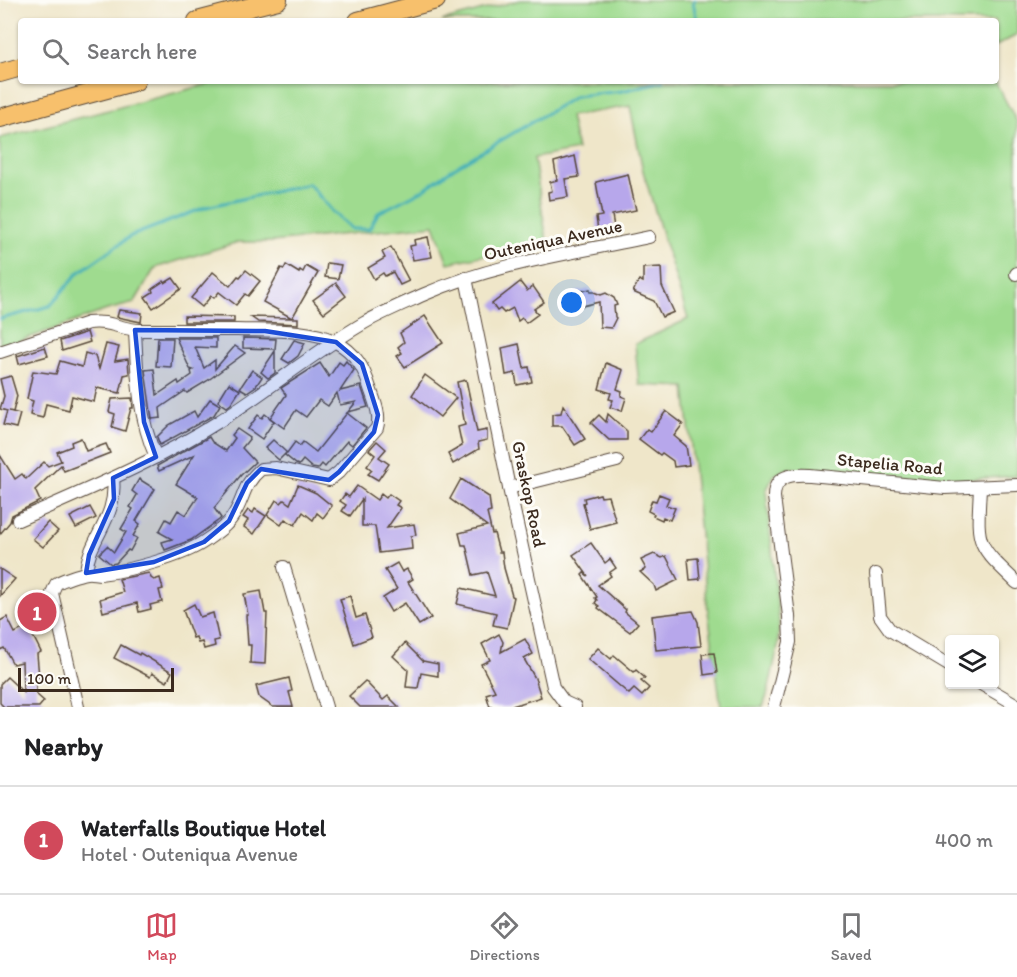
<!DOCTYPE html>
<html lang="en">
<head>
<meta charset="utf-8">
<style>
  body { margin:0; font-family:Itim,sans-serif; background:#f2f2f2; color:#202124 }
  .controls { position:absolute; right:18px; bottom:18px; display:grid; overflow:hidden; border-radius:6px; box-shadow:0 2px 4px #0004 }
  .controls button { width:54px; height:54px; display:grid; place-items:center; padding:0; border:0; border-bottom:2px solid #e0e0e0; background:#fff; color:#202124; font:30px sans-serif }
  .scale { position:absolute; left:18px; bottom:15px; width:156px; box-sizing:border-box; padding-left:6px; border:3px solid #3b2a1e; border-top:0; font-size:16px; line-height:21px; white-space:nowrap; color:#3b2a1e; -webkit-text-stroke:4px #fdfcf7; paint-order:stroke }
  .you { position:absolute; left:572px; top:303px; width:21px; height:21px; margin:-15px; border:4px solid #fff; border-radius:50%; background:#1a73e8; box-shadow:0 0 0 9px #1a73e833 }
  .badge { display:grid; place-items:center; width:39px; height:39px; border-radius:50%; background:#d1495b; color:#fff; font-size:20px; font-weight:700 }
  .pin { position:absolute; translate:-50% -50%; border:3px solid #fff; box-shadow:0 2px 6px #0006 }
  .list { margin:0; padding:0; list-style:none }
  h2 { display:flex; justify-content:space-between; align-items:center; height:78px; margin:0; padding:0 24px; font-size:26px }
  h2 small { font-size:20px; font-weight:400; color:#757577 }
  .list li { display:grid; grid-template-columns:39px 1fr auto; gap:18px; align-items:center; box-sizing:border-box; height:108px; padding:0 24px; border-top:2px solid #e0e0e0 }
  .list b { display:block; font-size:22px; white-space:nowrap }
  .list p { margin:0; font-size:20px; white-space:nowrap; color:#757577 }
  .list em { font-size:20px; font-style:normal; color:#757577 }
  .icon { flex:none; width:33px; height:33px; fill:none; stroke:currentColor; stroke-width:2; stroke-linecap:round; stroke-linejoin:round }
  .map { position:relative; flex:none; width:1017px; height:707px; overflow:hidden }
  .search { position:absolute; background:#fff; box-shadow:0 2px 4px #0004; left:18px; right:18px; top:18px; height:66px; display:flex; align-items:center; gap:15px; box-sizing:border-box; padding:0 21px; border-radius:6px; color:#757577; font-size:22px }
  .sheet { height:186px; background:#fff }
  nav { display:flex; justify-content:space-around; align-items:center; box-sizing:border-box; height:84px; border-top:2px solid #e0e0e0; background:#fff; font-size:16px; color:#757577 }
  nav a { display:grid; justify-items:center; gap:3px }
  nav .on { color:#d1495b }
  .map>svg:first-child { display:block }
  .green { fill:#9fdb8f; stroke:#6d8256; stroke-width:1.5 }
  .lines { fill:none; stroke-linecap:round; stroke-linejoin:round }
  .stream { stroke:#3fafba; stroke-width:3 }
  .building { fill:#b7a7eb }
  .minor-casing { stroke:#564638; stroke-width:14 }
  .highway-casing { stroke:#564638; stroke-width:20 }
  .minor { stroke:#fff; stroke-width:12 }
  .highway { stroke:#f7c06c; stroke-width:18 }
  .marked { fill:#1d4ed8; fill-opacity:0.2; stroke:#1d4ed8; stroke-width:4.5; stroke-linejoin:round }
  .labels { text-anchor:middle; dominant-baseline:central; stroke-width:6; stroke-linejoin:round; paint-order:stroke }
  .street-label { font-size:18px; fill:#3b2a1e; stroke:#fdfcf7 }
</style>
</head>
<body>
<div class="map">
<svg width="1017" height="707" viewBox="0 0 1017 707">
  <rect width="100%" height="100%" fill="#fdfcf7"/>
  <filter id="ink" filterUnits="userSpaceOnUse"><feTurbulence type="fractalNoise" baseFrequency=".0167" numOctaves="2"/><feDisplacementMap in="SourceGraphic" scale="12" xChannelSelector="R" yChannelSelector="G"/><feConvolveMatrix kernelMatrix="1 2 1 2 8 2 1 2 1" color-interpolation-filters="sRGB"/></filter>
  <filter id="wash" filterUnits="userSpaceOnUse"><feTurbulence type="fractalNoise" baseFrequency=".008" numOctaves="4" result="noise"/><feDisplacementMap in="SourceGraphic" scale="24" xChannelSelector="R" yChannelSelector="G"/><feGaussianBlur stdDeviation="1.35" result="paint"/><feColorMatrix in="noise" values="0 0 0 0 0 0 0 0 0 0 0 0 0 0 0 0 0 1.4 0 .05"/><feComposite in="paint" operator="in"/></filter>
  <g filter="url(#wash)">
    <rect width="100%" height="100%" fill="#efe6c9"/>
    <!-- green -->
    <g class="green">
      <polygon points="520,0 1017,0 1017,35 996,46 996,21 442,21"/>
      <polygon points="221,81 995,81 1017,122 1017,476 941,481 789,468 774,475 766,491 779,621 778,646 768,692 763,707 721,707 708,611 685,387 639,385 635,344 688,319 643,171 630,106 570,116 577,150 534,158 547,242 448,263 434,225 272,242 238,242 155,268 134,303 107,310 0,348 0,138"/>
    </g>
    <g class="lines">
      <!-- stream -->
      <g class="stream">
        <polyline points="695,0 693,2 697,21"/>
        <polyline points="0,319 50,306 78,273 131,236 206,207 309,184 333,212 352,229 369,229 378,213 423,190 454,168 576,96 622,91 663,81"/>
      </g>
    </g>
    <g id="blocks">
      <!-- building -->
      <g class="building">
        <polygon points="575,156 579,177 565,179 568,197 549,200 548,192 552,191 550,182 557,180 554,162"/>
        <polygon points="628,174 636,210 612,215 614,227 598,230 596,217 602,216 596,182"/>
        <polygon points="428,237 432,257 413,260 410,246 415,245 414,240"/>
        <polygon points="391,247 409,281 400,285 393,272 385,276 383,273 374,279 368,268 385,258 382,252"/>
        <polygon points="327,263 341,265 338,279 325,277"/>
        <polygon points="286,265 299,273 300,270 303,272 306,266 318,273 292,318 298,318 298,324 258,322 251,317 292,318 263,302 281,268 284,269"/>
        <polygon points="661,267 662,286 674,312 662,317 654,301 633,292 639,280 643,282 643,268"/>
        <polygon points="246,270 260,281 248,296 245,294 236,305 219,292 214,298 211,296 202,307 191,298 213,272 230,286 238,276 240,277"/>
        <polygon points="173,278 181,289 153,308 145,297 153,292 152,289 164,281 165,283"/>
        <polygon points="520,282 527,291 533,286 544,302 534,309 538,314 526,323 522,318 518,321 513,308 504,313 500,309 497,311 492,304"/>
        <polygon points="336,283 346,296 324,313 313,300"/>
        <polygon points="590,289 590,292 594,292 601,295 606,293 614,298 617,305 614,306 615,317 616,318 611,328 600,327 599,302 578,307 574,293"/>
        <polygon points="119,310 142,313 141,322 117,317"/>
        <polygon points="184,316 234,317 234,322 184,322"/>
        <polygon points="425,316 443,343 405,367 397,356 402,353 398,347 404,342 400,333"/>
        <polygon points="87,332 90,342 62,351 60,341"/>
        <polygon points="158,338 173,338 171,367 156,366"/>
        <polygon points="176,338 216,338 216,348 195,347 204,368 215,360 215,369 235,346 245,353 207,381 187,393 185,391 160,408 161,418 152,419 145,370 154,369 157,395 178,381 179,384 192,375 191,371 193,370 190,369"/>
        <polygon points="243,338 276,339 275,349 243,348"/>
        <polygon points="294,340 305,343 298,356 289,363 282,359"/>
        <polygon points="106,344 119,347 115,361 128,359 129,374 124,375 120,393 97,388 94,402 72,396 69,410 46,404 43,418 30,415 33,401 27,399 33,371 56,374 60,361 82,367 85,353 95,356 99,369"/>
        <polygon points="519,344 524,368 529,367 532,382 517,385 515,373 506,375 502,348"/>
        <polygon points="45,347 48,356 19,364 17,356"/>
        <polygon points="275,351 275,373 268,378 261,372"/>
        <polygon points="346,361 354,370 340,391 361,386 368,407 348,412 356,402 340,405 337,393 328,406 319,400 306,417 296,410 284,428 270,418 286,395 281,388 320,363 329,377 339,362 343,365"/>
        <polygon points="606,363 623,370 617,389 622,391 621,396 626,398 622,411 610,407 613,400 609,399 611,393 599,389"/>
        <polygon points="252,370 262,377 256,386 247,392 240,388"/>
        <polygon points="425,375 456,398 440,417 412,395"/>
        <polygon points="11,376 17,396 13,412 9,411 20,414 16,428 3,425 7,411 0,409 4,396 0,379"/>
        <polygon points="466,380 477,432 487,430 487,440 478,442 479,449 453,464 448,454 462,446 458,427 465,425 457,382"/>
        <polygon points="229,383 240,390 231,404 227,407 218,401"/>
        <polygon points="132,398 133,408 131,408 125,431 112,427 115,414 109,412 112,399"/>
        <polygon points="210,399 220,405 214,415 160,445 157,437 169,425 194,411 197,417"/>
        <polygon points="563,405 585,439 575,445 562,426 552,426 552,414 561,413"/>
        <polygon points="666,411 683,424 674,436 686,446 689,465 674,467 673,461 662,453 660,455 639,439 647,429 651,432"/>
        <polygon points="347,413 366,428 352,445 347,441 325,467 322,464 318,469 312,468 303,460 299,465 296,464 285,455 286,453 279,460 265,448 273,440 287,453 295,442 300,446 303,442 316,452"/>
        <polygon points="265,414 274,421 262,439 248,429 258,415 262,418"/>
        <polygon points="608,414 627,431 627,440 609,440 591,423 599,415 606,422"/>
        <polygon points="237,429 250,438 242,448 255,462 241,475 214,508 221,518 219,520 191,540 165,550 162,542 172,539 159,532 166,519 171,522 178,510 186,515 198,497 176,484 194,455 159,471 157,466 209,437 212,442 226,451 235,438 232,435"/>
        <polygon points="81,438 86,451 106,444 110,453 64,471 61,465 35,490 40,501 12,515 10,522 0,534 0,455 15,479 22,474 26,479 44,462 48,466 61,461 57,452 72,446 71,442"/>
        <polygon points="377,441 386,449 379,457 389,464 378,480 368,474 372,470 367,466 375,455 369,450"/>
        <polygon points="139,479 155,489 136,521 140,524 133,536 137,538 130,551 128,550 116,563 111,564 99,554 107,546 114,552 126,532 121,529 133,509 130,507 137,495 132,491"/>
        <polygon points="461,479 489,497 491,512 487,513 492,534 494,533 499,552 502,552 504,568 512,596 514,597 507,628 493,625 496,613 457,604 461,588 495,596 487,572 473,575 466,545 462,545 459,533 487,526 450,499"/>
        <polygon points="298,485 316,493 332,506 323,518 317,513 313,520 303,512 295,525 285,519 281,525 267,515 276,500 281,503 284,500 290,504"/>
        <polygon points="357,486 377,500 381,494 386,498 389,494 399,501 396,505 401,508 387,528 414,524 416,535 411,536 412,549 379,553 375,526 362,526 362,499 350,516 342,511 346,505 340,501 345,494 349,497"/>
        <polygon points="600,494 601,497 608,496 616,522 590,529 583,503 585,502 584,498"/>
        <polygon points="659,494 669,498 666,505 675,508 670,520 663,517 662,520 653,516 654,514 648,511 652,500 656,501"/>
        <polygon points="90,507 96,518 76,528 70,517"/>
        <polygon points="255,509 266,516 254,534 244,527 248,520 243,517 248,510 253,513"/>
        <polygon points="48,522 58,531 43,547 33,539"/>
        <polygon points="591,543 605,563 610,559 616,568 609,573 611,576 598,585 626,610 625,612 638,623 630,632 598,608 599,606 595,603 597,600 595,598 597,597 582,575 584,573 588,576 573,555"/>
        <polygon points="654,554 662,558 666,556 678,580 656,591 654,585 640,572 646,569 641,560"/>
        <polygon points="698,558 700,579 690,580 688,559"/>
        <polygon points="397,563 402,572 407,569 413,579 408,582 431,618 419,625 405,603 391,612 383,598 397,589 385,570"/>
        <polygon points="0,569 15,579 0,596"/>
        <polygon points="149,573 151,578 154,580 160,578 163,589 159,590 162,602 150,605 151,609 139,612 137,603 103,612 100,599 123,592 119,579"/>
        <polygon points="261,591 265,613 267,613 265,664 250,663 251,645 248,645 246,615 248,615 244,594"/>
        <polygon points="350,596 356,618 365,615 372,637 354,644 340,599"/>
        <polygon points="194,604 200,617 213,613 219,640 214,641 215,646 204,649 202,642 198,643 196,637 193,638 183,610"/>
        <polygon points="693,611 698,622 701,646 656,650 652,616"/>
        <polygon points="7,617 15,633 28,626 41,652 37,654 39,677 36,677 36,694 44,701 39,707 4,707 0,703 0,684 7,677 23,692 22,662 13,664 4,648 0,650 0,621"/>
        <polygon points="499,634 503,642 501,652 525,639 533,654 524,659 535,678 541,697 509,707 490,707 486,694 495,691 481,664 490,660 482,644"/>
        <polygon points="405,643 423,661 438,664 438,676 421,673 418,688 406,687 408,670 393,656"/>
        <polygon points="121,645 139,655 140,653 172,672 167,682 152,673 150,677 114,658"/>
        <polygon points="598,648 611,659 614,655 634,672 636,670 645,678 641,681 649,688 642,696 634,689 629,694 588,659"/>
        <polygon points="714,653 717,673 704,675 702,654"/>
        <polygon points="289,678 292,691 289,692 293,707 273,707 259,697 256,686"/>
        <polygon points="365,681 383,700 388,696 399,707 360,707 349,696"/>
      </g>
    </g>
  </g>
  <g filter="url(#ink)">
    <use href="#blocks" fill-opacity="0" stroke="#564638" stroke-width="1.5"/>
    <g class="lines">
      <!-- minor casing -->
      <g class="minor-casing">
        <g id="minor">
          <polyline points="1016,274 1017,273"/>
          <polyline points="466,278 509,488 553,687 564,702 575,707"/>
          <path d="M135 330C137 373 138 417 156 457"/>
          <path d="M0 352 88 323C111 320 120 330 141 330 173 330 205 330 237 330 266 331 310 328 336 342 356 353 364 368 370 388 374 400 381 415 377 428L339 472 329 480 276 468 261 469C242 485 245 498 233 516 227 526 215 534 205 541 182 557 128 571 100 574 96 574 90 572 86 573 80 574 61 580 56 584L52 593 78 707"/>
          <polyline points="509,488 617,461"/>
          <path d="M980 488C977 545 975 543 1017 583"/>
          <path d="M18 520C86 490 155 462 218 422 267 391 314 352 364 323 383 312 405 303 425 294 496 263 574 253 649 237"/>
          <polyline points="284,567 326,707"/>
          <path d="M86 573C88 537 118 520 113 478"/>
          <polyline points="876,574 880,616 890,630 950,666"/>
          <polyline points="981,684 1017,705"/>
          <path d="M774 707 790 642 789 616 774 497C774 475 792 474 810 475L945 488 1017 485"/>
        </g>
      </g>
      <!-- highway casing -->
      <g class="highway-casing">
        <g id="highway">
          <polyline points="197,21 278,0"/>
          <polyline points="358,21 436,0"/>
          <polyline points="0,73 21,67"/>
          <polyline points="0,118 136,81"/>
        </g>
      </g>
      <!-- minor -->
      <use href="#minor" class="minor"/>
      <!-- highway -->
      <use href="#highway" class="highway"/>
    </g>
  </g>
  <!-- marked area -->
  <path class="marked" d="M135 330 265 331 336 342 362 364 378 415 374 432 339 472 329 480 261 469 247 483 229 521 204 542 154 562 86 573 89 555 114 499 113 478 156 457 144 422Z"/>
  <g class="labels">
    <!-- street labels -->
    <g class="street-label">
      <text transform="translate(553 240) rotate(-12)">Outeniqua Avenue</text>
      <text transform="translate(890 464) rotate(5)">Stapelia Road</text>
      <text transform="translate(529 494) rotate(78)">Graskop Road</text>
    </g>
  </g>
</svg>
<div class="controls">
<button><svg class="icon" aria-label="layers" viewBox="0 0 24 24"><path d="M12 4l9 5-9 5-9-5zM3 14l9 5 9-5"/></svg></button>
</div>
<div class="scale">100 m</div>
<div class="you"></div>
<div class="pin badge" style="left:37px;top:612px">1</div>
<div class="search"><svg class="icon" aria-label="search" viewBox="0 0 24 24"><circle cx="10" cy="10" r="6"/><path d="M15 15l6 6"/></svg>Search here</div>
</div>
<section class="sheet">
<h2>Nearby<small></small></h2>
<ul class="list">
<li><span class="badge">1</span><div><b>Waterfalls Boutique Hotel</b><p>Hotel · Outeniqua Avenue</p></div><em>400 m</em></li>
</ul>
</section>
<nav>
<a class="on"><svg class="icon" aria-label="map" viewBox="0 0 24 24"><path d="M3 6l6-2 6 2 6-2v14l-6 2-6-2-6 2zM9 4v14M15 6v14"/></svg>Map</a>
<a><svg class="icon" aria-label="directions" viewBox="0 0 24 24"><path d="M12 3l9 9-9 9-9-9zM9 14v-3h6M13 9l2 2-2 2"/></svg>Directions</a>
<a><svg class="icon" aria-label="saved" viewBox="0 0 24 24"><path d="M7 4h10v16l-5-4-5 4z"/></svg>Saved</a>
</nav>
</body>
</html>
